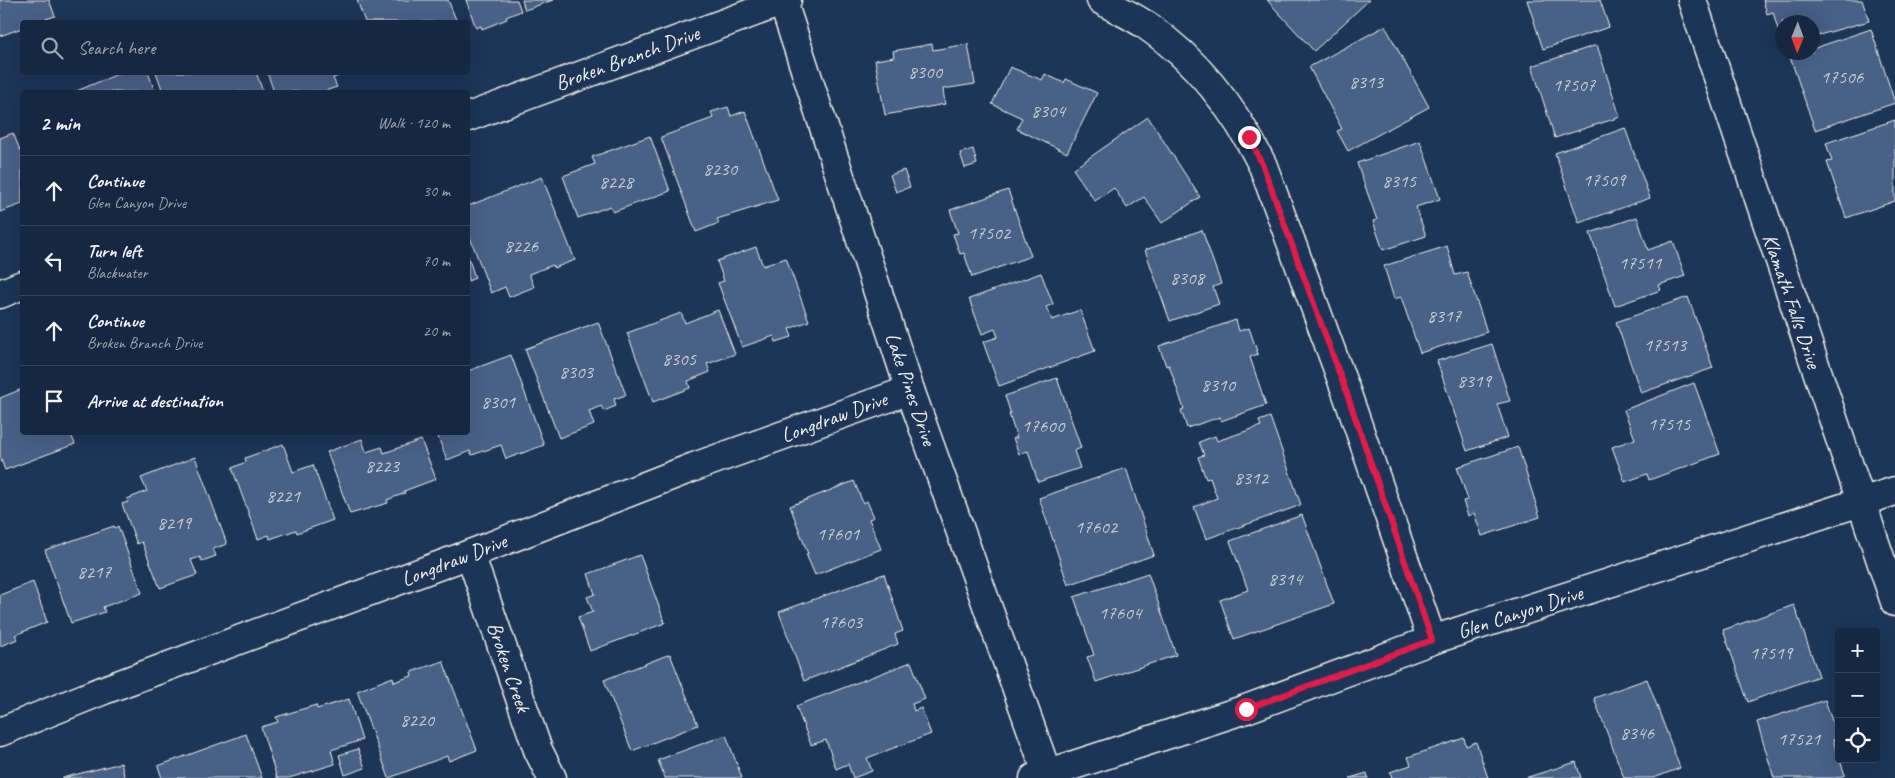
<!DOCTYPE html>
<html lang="en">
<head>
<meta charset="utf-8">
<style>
  body { margin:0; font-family:Caveat,sans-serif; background:#1f3048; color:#f1f3f6 }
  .controls { position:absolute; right:15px; bottom:15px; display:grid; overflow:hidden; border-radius:5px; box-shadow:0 5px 20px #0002 }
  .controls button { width:45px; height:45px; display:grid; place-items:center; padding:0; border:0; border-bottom:1px solid #35445a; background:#162841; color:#f1f3f6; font:25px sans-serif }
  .compass { position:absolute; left:1775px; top:15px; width:45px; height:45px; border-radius:50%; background:#162841; box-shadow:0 5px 20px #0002; rotate:181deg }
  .stop { position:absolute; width:15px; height:15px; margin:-11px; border:4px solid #e11d48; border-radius:50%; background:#fff }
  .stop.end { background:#e11d48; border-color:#fff; box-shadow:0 1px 5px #0008 }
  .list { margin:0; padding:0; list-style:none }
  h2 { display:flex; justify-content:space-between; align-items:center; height:65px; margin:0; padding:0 20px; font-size:21px }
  h2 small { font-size:16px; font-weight:400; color:#9ea6b1 }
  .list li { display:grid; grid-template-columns:32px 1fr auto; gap:15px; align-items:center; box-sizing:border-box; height:70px; padding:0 20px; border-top:1px solid #35445a }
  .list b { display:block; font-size:19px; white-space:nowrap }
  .list p { margin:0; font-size:16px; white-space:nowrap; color:#9ea6b1 }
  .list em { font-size:16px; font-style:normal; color:#9ea6b1 }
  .icon { flex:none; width:28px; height:28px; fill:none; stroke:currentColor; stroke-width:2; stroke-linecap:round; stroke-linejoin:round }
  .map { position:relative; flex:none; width:1895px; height:778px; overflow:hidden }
  .search { position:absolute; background:#162841; box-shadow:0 5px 20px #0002; left:20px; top:20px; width:450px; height:55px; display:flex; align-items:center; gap:12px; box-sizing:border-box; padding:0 18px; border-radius:5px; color:#9ea6b1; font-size:19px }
  .panel { position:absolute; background:#162841; box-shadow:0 5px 20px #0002; left:20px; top:90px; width:450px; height:345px; border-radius:5px }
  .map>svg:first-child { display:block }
  .building { fill:#4a6087; stroke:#f4f1e8 }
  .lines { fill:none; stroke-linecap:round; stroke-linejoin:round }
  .minor-casing { stroke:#f4f1e8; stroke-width:31 }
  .minor { stroke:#1d3557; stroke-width:28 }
  .route { stroke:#e11d48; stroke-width:6 }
  .labels { text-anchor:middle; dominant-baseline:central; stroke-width:4; stroke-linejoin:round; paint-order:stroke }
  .number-label { font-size:19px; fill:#cacdd0 }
  .street-label { font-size:21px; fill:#f4f1e8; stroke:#1d3557 }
</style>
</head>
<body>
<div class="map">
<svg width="1895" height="778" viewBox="0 0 1895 778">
  <rect width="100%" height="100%" fill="#1d3557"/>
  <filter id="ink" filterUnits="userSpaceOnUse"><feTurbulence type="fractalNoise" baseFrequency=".02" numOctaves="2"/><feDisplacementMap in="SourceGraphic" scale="10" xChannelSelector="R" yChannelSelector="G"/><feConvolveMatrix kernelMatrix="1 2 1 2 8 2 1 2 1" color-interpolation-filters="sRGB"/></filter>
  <g filter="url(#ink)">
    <!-- building -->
    <g class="building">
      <polygon points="0,0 49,0 55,16 37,22 22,22 22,28 0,36"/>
      <polygon points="357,0 448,0 457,22 365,22"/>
      <polygon points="466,0 517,0 521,11 506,17 507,19 482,29 481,26 476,28"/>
      <polygon points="522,0 553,0 525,10"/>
      <polygon points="1267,0 1369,0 1314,51"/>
      <polygon points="1527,0 1600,0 1609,27 1543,49"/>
      <polygon points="1763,0 1862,0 1869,21 1812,37 1812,22 1782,22 1782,44 1773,12 1767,14"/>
      <polygon points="1385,26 1429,107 1348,151 1337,131 1342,129 1309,67"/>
      <polygon points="1871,29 1895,103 1815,130 1790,57 1803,52 1812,52 1812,49"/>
      <polygon points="932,44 933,50 968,44 975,84 943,89 945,104 885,115 875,60 894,57 893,51"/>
      <polygon points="1597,45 1620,117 1555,138 1532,66"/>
      <polygon points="1010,67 1042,80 1045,74 1064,83 1066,79 1097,93 1067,153 1017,129 1022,118 992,104"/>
      <polygon points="123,72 148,72 155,92 74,92"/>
      <polygon points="156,72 256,72 263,92 163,92"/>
      <polygon points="267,72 350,72 333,78 337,87 322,92 320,91 274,92"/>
      <polygon points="728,107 731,116 745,111 778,200 717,219 719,223 696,232 661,137 713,118 711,112"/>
      <polygon points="1148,117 1200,197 1162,223 1144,197 1127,208 1114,188 1095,201 1073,169"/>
      <polygon points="1895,120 1895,201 1846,218 1827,162 1832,161 1826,143"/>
      <polygon points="1625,128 1650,198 1579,223 1555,153"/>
      <polygon points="13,133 20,150 22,149 22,204 0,212 0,138"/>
      <polygon points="650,136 670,191 613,212 610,206 578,218 563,176 595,164 592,157"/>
      <polygon points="1420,141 1440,199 1416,207 1426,236 1383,250 1373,221 1377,220 1357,163"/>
      <polygon points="973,149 977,164 965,168 960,153"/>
      <polygon points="904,170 910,187 896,192 890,175"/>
      <polygon points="542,177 575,260 554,268 553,265 529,274 534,287 509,297 505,287 491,293 468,232 468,206"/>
      <polygon points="1008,190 1031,256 972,277 964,253 960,254 953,234 958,233 950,210"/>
      <polygon points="1637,217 1648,250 1673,241 1685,276 1659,285 1661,290 1615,306 1590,233"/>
      <polygon points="1202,230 1221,284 1213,287 1219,304 1170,321 1145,250"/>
      <polygon points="1447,246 1455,275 1467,272 1487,332 1420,353 1401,297 1394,299 1384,266"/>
      <polygon points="756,247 763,266 786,258 809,321 789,329 792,337 776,342 774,336 742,347 718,283 724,281 717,261"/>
      <polygon points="468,256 475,278 468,281"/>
      <polygon points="1041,273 1053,304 1046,307 1052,320 1080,310 1095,351 999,386 983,342 998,337 995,329 982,334 969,299"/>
      <polygon points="1688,297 1713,368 1641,393 1616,322"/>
      <polygon points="718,310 735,354 707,364 710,372 688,381 690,388 653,402 627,333 681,313 685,323"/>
      <polygon points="1236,320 1239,331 1249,328 1258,354 1250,357 1266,405 1221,421 1220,417 1187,428 1181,410 1184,409 1169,365 1166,366 1159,346"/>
      <polygon points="598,322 626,395 614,399 616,406 604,411 601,406 589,411 594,425 559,438 525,349"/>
      <polygon points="1492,344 1510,401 1497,404 1508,437 1467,451 1437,361"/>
      <polygon points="511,355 544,445 506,459 501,445 472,455 470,451 447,460 436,432 468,432 468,371"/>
      <polygon points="1057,378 1081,448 1074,451 1080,468 1038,482 1028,451 1019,454 1013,438 1017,438 1009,414 1011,414 1005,396"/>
      <polygon points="1694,383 1720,454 1649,480 1647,474 1625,482 1612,447 1635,439 1624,410"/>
      <polygon points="22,389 22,432 70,432 75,444 5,470 0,457 0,398"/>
      <polygon points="1270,417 1301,505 1206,539 1194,507 1217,498 1210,478 1206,479 1198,457 1204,455 1199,442 1215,436 1217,441 1261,426 1259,421"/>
      <polygon points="362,439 366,452 382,447 384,453 421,440 436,479 404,491 405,493 387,500 388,503 350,514 327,452"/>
      <polygon points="283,444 293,472 313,465 333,520 297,533 296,530 270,539 269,535 258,539 232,468 246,462 245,458"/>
      <polygon points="1518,447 1540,517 1482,536 1474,513 1468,516 1463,501 1468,500 1457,467"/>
      <polygon points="195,457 227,544 213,549 216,556 202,561 200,557 191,560 197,575 160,588 142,542 137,544 122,504 128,502 127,499 147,491 141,478"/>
      <polygon points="1126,468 1154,555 1068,585 1039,498"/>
      <polygon points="854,481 863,503 867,501 874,517 869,519 881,549 815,575 806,554 808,554 790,506"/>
      <polygon points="1302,515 1334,604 1234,639 1220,600 1248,590 1230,541"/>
      <polygon points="114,526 115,528 118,526 142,593 103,607 105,612 71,623 45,550"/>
      <polygon points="640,555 665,623 590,651 578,617 593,612 587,597 595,594 588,574"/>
      <polygon points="1148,573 1176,655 1096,682 1087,657 1094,655 1074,597"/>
      <polygon points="884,574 903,631 895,634 898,644 804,681 779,612"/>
      <polygon points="33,582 47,622 15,635 18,639 0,646 0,595"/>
      <polygon points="1794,605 1819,676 1748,702 1723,630"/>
      <polygon points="670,654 698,725 632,751 604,680"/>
      <polygon points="443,661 477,750 449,761 447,756 389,778 357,691 393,677 394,682 412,676 411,672"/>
      <polygon points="911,662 925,699 912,704 914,711 921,708 931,734 867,758 872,771 853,778 848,764 836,769 826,740 811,745 796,706"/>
      <polygon points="1647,679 1680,768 1654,778 1624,778 1594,698"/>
      <polygon points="349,699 362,740 331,750 335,764 289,778 277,778 261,727 278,722 276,717 316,705 317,709"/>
      <polygon points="1825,700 1838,739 1833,740 1845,775 1836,778 1774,778 1757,722"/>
      <polygon points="246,734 262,778 162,778 158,766"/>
      <polygon points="726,735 742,778 665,778 658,760"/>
      <polygon points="1464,738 1466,746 1476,742 1488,778 1392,778 1390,772 1411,765 1408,757"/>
      <polygon points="358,749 365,768 345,775 339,755"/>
      <polygon points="1576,762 1581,778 1525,778"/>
      <polygon points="121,763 125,778 62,778"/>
      <polygon points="1367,773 1368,778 1350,778"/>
    </g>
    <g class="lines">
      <!-- minor casing -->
      <g class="minor-casing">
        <g id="minor">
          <path d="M1101 0C1116 9 1133 16 1147 26 1198 61 1236 111 1263 166L1347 394 1432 640"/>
          <polyline points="1692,0 1895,602"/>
          <polyline points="783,2 910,390 1047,773"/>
          <polyline points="468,117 787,0"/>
          <polyline points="0,294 22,285"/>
          <polyline points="470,554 538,750 552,778"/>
          <polyline points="0,732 104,690 470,554 694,467 910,390"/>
          <polyline points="1034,778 1246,709 1432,640 1895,491"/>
        </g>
      </g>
      <!-- minor -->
      <use href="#minor" class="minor"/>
    </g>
  </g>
  <g class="lines" filter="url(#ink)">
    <!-- route -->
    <polyline class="route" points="1246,709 1432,640 1347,394 1263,166 1249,137"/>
  </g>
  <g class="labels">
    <!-- number labels -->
    <g class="number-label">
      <text x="925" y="72">8300</text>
      <text x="1842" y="77">17506</text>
      <text x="1366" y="82">8313</text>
      <text x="1574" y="85">17507</text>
      <text x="1048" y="111">8304</text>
      <text x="720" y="169">8230</text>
      <text x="1604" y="180">17509</text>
      <text x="1399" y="181">8315</text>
      <text x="616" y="182">8228</text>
      <text x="989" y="233">17502</text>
      <text x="521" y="246">8226</text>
      <text x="1640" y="263">17511</text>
      <text x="1187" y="278">8308</text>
      <text x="1444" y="316">8317</text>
      <text x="1665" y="345">17513</text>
      <text x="679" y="359">8305</text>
      <text x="576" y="372">8303</text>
      <text x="1474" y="381">8319</text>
      <text x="1218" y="385">8310</text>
      <text x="498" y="402">8301</text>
      <text x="1669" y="424">17515</text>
      <text x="1043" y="426">17600</text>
      <text x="382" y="466">8223</text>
      <text x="1251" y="478">8312</text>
      <text x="283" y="496">8221</text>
      <text x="174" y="523">8219</text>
      <text x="1096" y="527">17602</text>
      <text x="838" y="534">17601</text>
      <text x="94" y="572">8217</text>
      <text x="1285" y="579">8314</text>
      <text x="1120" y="613">17604</text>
      <text x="841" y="622">17603</text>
      <text x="1771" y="653">17519</text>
      <text x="417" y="720">8220</text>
      <text x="1637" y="733">8346</text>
      <text x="1799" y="739">17521</text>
    </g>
    <!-- street labels -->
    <g class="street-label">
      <text transform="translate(627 58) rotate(-20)">Broken Branch Drive</text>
      <text transform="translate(1792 301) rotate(71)">Klamath Falls Drive</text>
      <text transform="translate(911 389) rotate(71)">Lake Pines Drive</text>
      <text transform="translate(834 417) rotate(-20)">Longdraw Drive</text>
      <text transform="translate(454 560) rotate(-21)">Longdraw Drive</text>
      <text transform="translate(1520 612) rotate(-18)">Glen Canyon Drive</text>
      <text transform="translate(509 667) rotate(71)">Broken Creek</text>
    </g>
  </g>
</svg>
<div class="controls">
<button>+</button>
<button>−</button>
<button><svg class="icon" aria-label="locate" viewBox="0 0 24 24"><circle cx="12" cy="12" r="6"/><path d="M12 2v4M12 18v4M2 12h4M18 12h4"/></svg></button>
</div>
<svg class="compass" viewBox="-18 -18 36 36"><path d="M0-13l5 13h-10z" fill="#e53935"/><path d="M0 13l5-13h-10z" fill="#9ea6b1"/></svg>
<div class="stop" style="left:1246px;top:709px"></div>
<div class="stop end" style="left:1249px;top:137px"></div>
<div class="search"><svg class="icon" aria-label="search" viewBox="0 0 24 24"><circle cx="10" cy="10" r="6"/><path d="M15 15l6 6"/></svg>Search here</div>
<section class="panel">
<h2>2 min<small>Walk · 120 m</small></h2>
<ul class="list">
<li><svg class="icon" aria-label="ahead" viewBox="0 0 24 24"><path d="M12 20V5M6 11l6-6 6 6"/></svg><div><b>Continue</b><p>Glen Canyon Drive</p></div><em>30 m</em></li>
<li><svg class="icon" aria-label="left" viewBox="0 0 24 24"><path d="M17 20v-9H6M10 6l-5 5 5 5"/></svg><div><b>Turn left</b><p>Blackwater</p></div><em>70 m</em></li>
<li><svg class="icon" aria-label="ahead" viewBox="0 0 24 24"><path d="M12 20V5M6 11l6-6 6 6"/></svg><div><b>Continue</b><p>Broken Branch Drive</p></div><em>20 m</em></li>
<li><svg class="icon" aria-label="arrive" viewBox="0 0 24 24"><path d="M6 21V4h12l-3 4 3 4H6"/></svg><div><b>Arrive at destination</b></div></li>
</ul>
</section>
</div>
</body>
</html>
